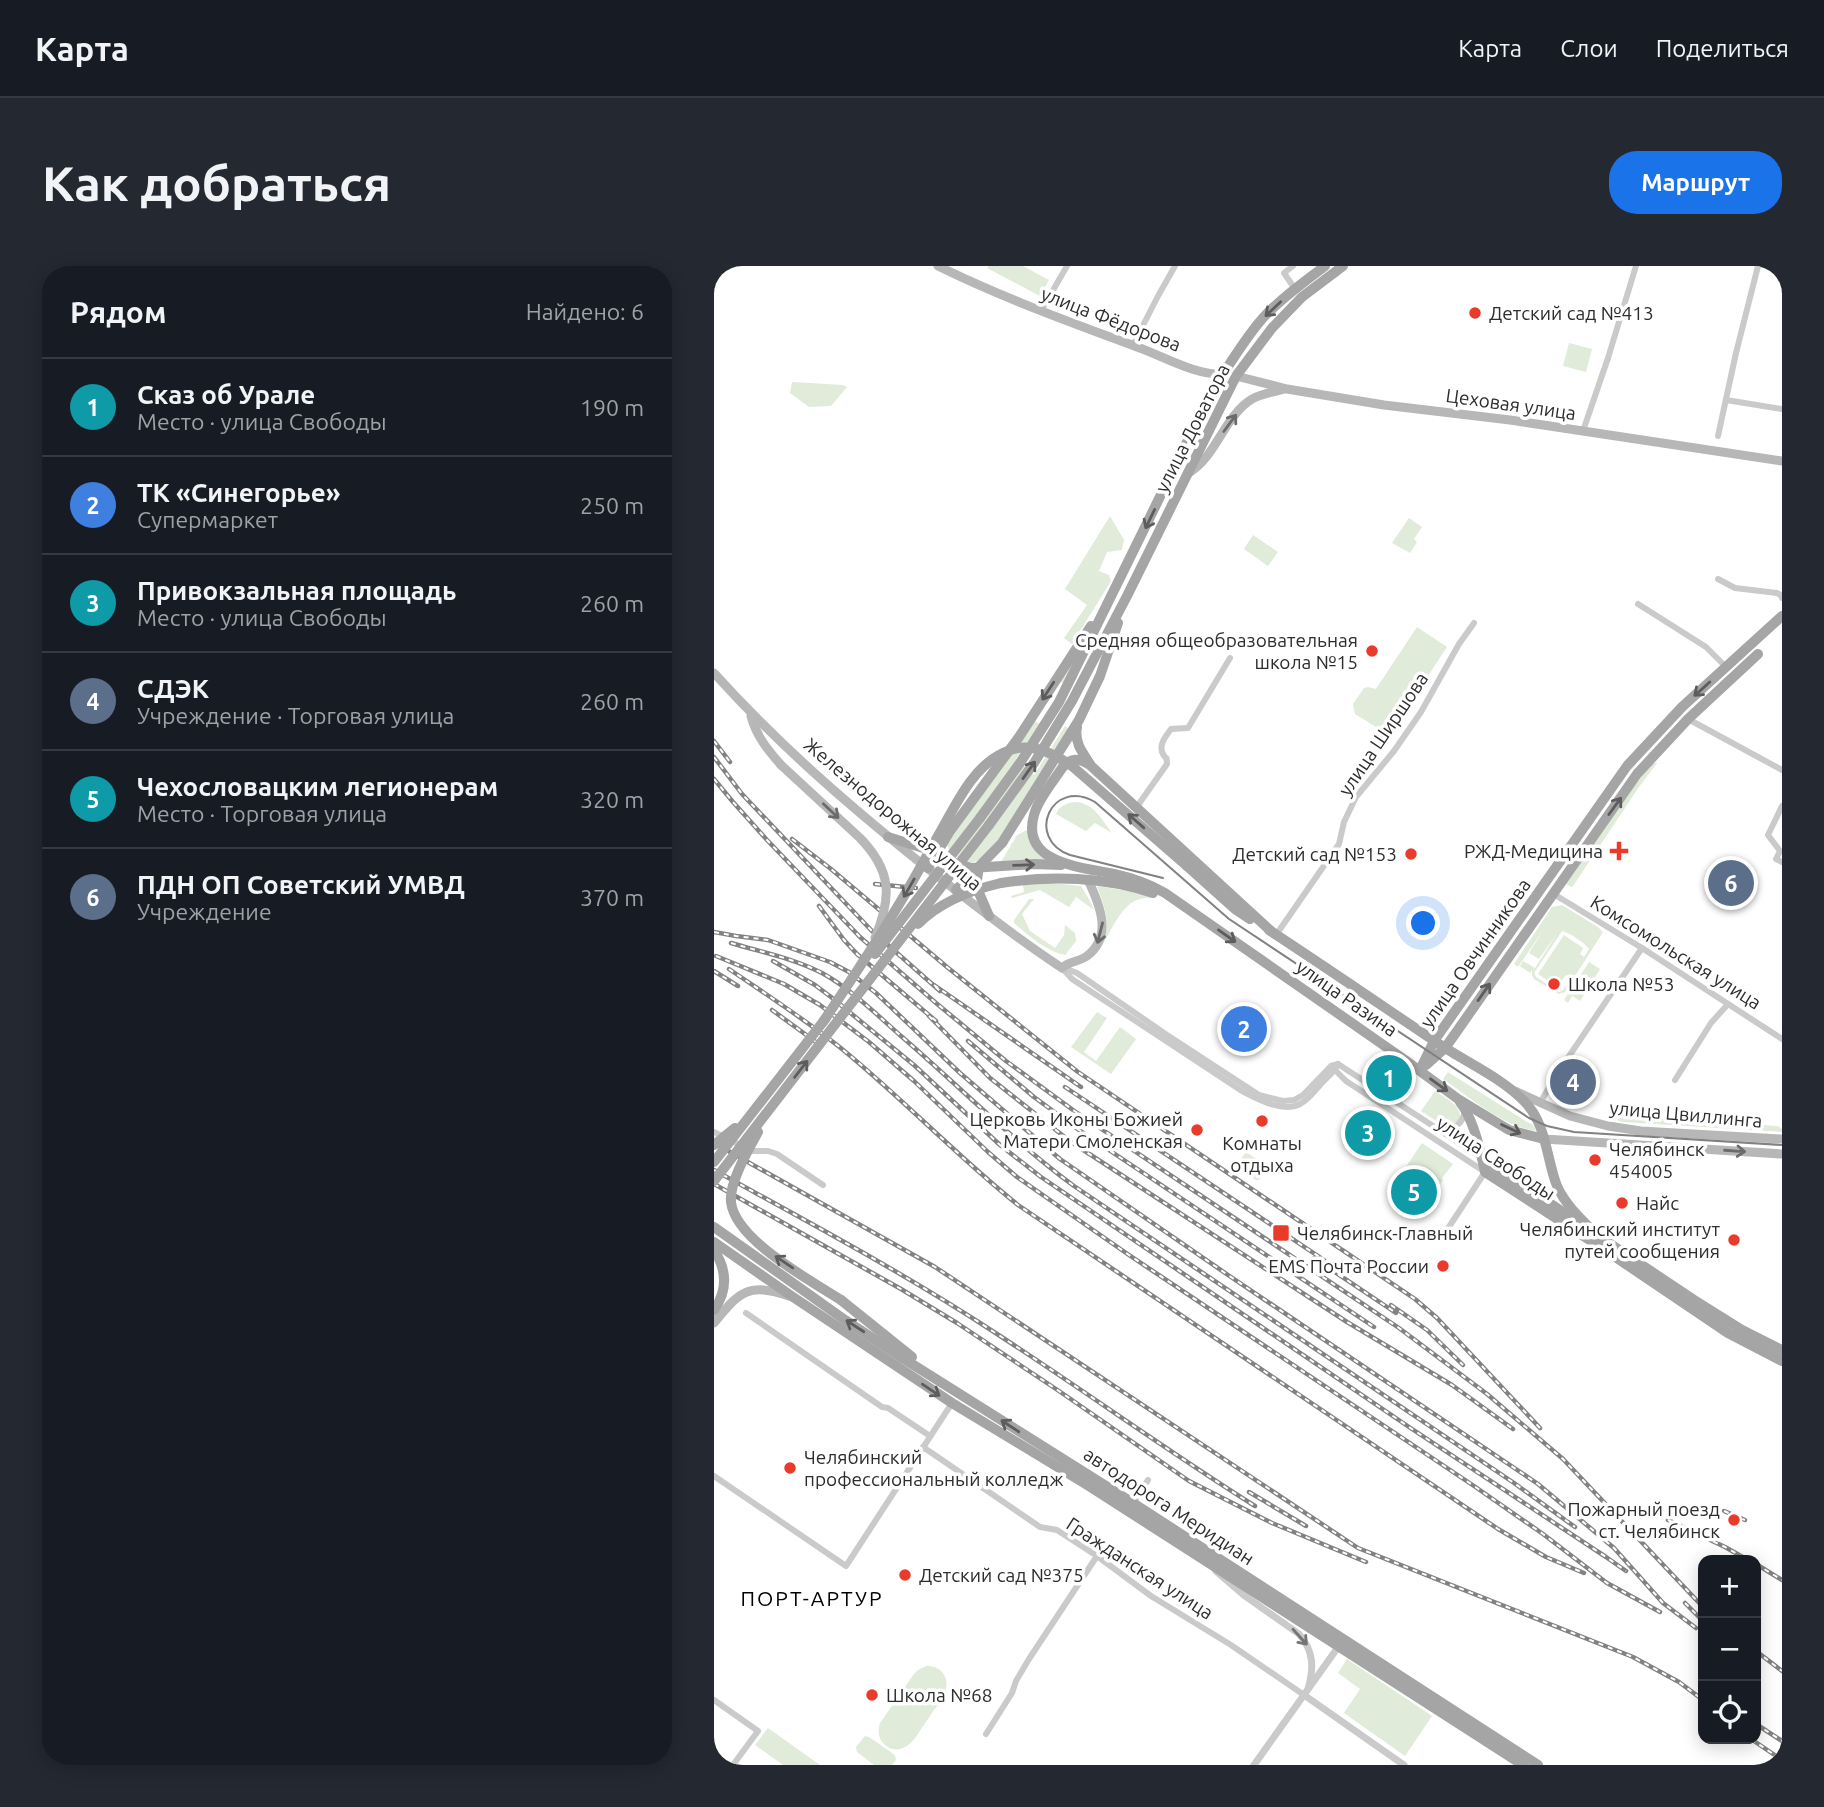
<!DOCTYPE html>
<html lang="ru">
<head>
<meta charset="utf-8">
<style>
  body { margin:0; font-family:Ubuntu,sans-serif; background:#242831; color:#f1f3f6 }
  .controls { position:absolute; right:21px; bottom:21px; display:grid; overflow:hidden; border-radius:14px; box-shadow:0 4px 18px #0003 }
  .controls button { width:63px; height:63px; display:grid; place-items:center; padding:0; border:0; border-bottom:2px solid #363941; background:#171b24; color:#f1f3f6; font:35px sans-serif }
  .you { position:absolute; left:710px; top:658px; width:24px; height:24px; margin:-18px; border:5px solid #fff; border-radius:50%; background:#1a73e8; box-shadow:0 0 0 10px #1a73e833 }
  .badge { display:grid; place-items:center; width:46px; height:46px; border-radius:50%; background:#1a73e8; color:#fff; font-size:23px; font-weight:700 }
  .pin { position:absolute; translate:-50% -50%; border:4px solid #fff; box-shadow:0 2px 7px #0006 }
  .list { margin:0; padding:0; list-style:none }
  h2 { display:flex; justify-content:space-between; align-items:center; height:91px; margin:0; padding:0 28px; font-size:30px }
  h2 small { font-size:23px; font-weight:400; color:#9ea1a6 }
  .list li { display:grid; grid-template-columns:46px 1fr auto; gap:21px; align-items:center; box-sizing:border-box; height:98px; padding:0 28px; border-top:2px solid #363941 }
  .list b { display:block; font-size:26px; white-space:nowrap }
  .list p { margin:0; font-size:23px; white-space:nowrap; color:#9ea1a6 }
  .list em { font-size:23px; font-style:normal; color:#9ea1a6 }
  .icon { flex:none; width:38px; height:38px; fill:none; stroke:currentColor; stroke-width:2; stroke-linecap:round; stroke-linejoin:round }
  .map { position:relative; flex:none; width:1068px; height:1499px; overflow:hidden; border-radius:28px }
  header { display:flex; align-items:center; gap:42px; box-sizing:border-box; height:98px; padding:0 35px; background:#171b24; border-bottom:2px solid #363941 }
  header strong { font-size:33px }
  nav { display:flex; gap:38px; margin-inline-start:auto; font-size:24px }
  .intro { display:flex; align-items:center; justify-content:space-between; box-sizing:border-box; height:168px; padding:0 42px }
  h1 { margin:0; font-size:49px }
  .button { padding:18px 32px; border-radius:28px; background:#1a73e8; color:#fff; font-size:24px; font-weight:700 }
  main { display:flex; gap:42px; padding:0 42px }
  aside { flex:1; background:#171b24; border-radius:28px; box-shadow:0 4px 18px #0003 }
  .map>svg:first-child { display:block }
  .green { fill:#e0ebda; fill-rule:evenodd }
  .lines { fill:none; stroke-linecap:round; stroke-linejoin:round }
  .minor { stroke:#cacaca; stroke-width:6 }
  .tertiary { stroke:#cacaca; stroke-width:7 }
  .secondary { stroke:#b7b7b7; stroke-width:9 }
  .primary { stroke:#a5a5a5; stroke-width:10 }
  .tram { stroke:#828282; stroke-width:2 }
  .rail-casing { stroke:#828282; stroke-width:4.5 }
  .rail { stroke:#fff; stroke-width:2; stroke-dasharray:5; stroke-linecap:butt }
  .secondary-bridge { stroke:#b7b7b7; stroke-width:9 }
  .primary-bridge { stroke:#a5a5a5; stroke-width:10 }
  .oneway { stroke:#5d5d5d }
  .oneway2 { stroke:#6b6b6b }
  .oneway3 { stroke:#747474 }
  .poi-dot { fill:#ea3b2a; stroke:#fff; stroke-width:2.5 }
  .labels { text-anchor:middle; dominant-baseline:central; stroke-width:7; stroke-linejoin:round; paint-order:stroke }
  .poi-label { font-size:19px; fill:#2d2d2d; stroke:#fff; text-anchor:start }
  .street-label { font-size:19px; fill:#2d2d2d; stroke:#fff }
  .neighbourhood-label { font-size:21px; letter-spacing:2px; fill:#000; stroke:#fff }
</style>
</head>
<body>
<header>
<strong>Карта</strong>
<nav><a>Карта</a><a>Слои</a><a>Поделиться</a></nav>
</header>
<div class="intro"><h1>Как добраться</h1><a class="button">Маршрут</a></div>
<main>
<aside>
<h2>Рядом<small>Найдено: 6</small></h2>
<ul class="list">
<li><span class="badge" style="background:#0f9aa8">1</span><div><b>Сказ об Урале</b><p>Место · улица Свободы</p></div><em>190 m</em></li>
<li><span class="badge" style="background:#3f7fe0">2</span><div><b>ТК «Синегорье»</b><p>Супермаркет</p></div><em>250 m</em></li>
<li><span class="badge" style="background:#0f9aa8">3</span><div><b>Привокзальная площадь</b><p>Место · улица Свободы</p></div><em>260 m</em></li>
<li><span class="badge" style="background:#5c6f8a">4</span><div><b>СДЭК</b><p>Учреждение · Торговая улица</p></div><em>260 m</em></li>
<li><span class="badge" style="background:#0f9aa8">5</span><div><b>Чехословацким легионерам</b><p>Место · Торговая улица</p></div><em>320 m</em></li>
<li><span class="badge" style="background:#5c6f8a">6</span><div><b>ПДН ОП Советский УМВД</b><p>Учреждение</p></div><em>370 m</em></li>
</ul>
</aside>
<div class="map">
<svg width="1068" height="1499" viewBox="0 0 1068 1499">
  <rect width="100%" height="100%" fill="#fff"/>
  <!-- green -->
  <g class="green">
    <polygon points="274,0 309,0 335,14 326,30 273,2"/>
    <polygon points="855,77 878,83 872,106 849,100"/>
    <polygon points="78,116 129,119 133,121 117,140 95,141 76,127"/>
    <polygon points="396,250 410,274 408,284 393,286 385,305 395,309 397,315 358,378 350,372 373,339 351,323"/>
    <polygon points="695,252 708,261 700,273 703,276 696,287 678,277"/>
    <polygon points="539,269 564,286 554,300 530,283"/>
    <polygon points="703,361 733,381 675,469 641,448 639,438 650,422 654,421 662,423"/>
    <polygon points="366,385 349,417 346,416 321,455 325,458 302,493 320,509 351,460 355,463 287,571 265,594 253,598 236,586 233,579 235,574"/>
    <polygon points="939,497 943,497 925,521 859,620 857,621 851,617 916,525"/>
    <path d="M364 536C382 540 388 554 398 567L381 557 372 565 342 548C345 539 355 536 364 536Z"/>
    <polygon points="315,563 333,594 287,596 303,569"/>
    <polygon points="337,617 367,620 376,635 380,644 362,631 355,641 326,624 298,632 297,630 310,626 309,619"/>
    <path d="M383 620 419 626 443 632C438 632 432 631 426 633 408 637 397 665 388 680 398 655 391 644 383 620Z"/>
    <path d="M315 633H320L308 648 316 665 341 682 350 669 351 659 361 667 362 675 351 689C332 685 315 670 300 657V654Z"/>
    <path d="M848 639 884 661 889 666 851 726 845 728 820 713 818 709V704L816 707 806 700 809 695 821 702 844 666 825 693 815 687 830 663 804 701 800 698 838 641ZM848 665C856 667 870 676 875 683L870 691 866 688 869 682 850 669 824 708 843 721 852 709 857 712 849 724 845 726 822 711 820 707Z"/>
    <polygon points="875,696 886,703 866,735 858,730 854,737 850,734"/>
    <polygon points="383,746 393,752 370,786 382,795 406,761 422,773 397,808 357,781"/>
    <path d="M734 806 813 856 819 859 822 865C788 860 757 832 729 813Z"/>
    <path d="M721 825C731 832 748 839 746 853L739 859 730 860 707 845Z"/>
    <polygon points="903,850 1064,860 1068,863 1068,866 909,856 904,855"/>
    <polygon points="708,877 739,898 728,912 729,914 708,945 682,928 684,924 679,920"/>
    <polygon points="532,886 553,900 553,903 545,914 542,914 523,901 524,897"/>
    <polygon points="633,1393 718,1450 691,1490 630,1447 646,1423 624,1407"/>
    <path d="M212 1400C220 1400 226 1402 230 1409 239 1424 221 1441 214 1453 207 1462 200 1478 189 1482 182 1485 174 1483 169 1477 164 1471 164 1464 166 1457L200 1408 204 1404Z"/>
    <polygon points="54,1462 106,1499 69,1499 41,1479"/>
    <polygon points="151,1470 155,1471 181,1489 182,1494 178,1499 160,1499 143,1486 142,1481"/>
  </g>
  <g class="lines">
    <!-- minor -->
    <g class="minor">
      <polyline points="579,0 570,7 581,23"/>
      <polyline points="327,45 353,0"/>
      <polyline points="419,79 444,30 461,0"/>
      <polyline points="1012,134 1068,143"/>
      <polyline points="869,165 894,92 922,0"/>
      <polyline points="1004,170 1022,87 1044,0"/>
      <polyline points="1004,313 1021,322 1063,327 1067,329 1068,332"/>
      <polyline points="924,338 992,381 1012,401"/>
      <polyline points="974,453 1068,504"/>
      <polyline points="1068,540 1054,569 1066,585 1062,593 1068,596"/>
      <path d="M422 542 453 498C452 487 454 497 449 488 444 479 452 470 457 463L474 462 516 392"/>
      <polyline points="838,627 928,682 1068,773"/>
      <polyline points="562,669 625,578 630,556 642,531 680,485 707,446 745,378 760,357"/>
      <path d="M348 702 358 713 528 825C544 833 568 847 586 838 594 834 600 826 606 819 612 812 620 807 624 798"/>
      <polyline points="350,702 363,707 453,769 545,829 569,835 580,834 589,829 617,800 624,798"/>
      <polyline points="624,798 768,892"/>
      <polyline points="619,802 632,815 771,906 731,967"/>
      <polyline points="961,814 997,757 1014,738"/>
      <polyline points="826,837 841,811 928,682"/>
      <path d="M726 865C740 864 748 859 751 845"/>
      <polyline points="0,866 38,885 54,885 63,888 109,919"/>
      <polyline points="32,1047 168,1141 174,1142 216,1170"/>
      <polyline points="209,1181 326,1261 343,1264 383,1290 437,1330 517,1379 590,1429"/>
      <polyline points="0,1210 132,1300 238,1137"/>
      <polyline points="419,1237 434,1214"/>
      <polyline points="0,1434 44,1465 19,1499"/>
      <polyline points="272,1468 298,1427 302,1415 315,1393 383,1290"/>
    </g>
    <!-- tertiary -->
    <g class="tertiary">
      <path d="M502 1305 531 1330 585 1368C600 1385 600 1402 594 1423"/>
      <polyline points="590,1429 690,1499"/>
      <polyline points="540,1499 627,1377"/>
    </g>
    <!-- secondary -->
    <g class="secondary">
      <path d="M224 0C289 32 356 56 423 81 449 90 482 110 510 108"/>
      <polyline points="522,110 573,123 670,139 796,154 1068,195"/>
      <path d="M473 208C503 191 509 151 538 133 548 127 560 126 571 123"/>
      <path d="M0 407C62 476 131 536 203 594 250 631 298 669 348 702 355 695 365 696 373 690 399 670 386 639 374 614"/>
      <path d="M37 450C42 470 54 484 67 499"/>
      <polyline points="801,825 856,850 894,860 927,865 1068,873"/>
      <polyline points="830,873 1068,888"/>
      <path d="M0 1057C25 1026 34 1016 75 1030"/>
    </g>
    <!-- primary -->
    <g class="primary">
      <path d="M363 461C360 476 368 486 376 498"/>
      <path d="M266 552 306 497 345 436 498 125C514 101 529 75 548 53 566 33 590 16 611 0"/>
      <polyline points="275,559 320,497 358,435 413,330 522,110 558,62 588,31 629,0"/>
      <polyline points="174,571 222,586"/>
      <polyline points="238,596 257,602 320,598 347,599"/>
      <polyline points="473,600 521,643 536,653"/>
      <polyline points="265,601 262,620 275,650"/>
      <polyline points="214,602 236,565 305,471 377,360"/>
      <path d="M287 617C337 609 391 611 439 627"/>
      <polyline points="242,624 288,577 365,454 386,410 404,357"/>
      <path d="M555 664C610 700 664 737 719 774 749 795 786 810 811 836 833 859 832 892 843 920 851 938 866 952 880 966"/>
      <path d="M558 666 376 499C365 492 357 491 348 502 339 516 324 533 320 549 306 598 369 601 400 608 418 612 435 618 451 627L691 794 744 833 795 864 830 873"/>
      <polyline points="712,799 731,782 741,768 923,508 974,453 1044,388"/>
      <polyline points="706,804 720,775 913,500 968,441 1068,350"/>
      <path d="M746 836C759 852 767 886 771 906L891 984 1014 1067 1068 1095"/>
      <polyline points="768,892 980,1034 1028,1064 1068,1084"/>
      <polyline points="0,961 131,1054 190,1093 419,1237 824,1499"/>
      <polyline points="0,976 79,1031 238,1137 375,1220 809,1499"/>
      <path d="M0 984C13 1004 14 1024 0 1044"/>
      <polyline points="127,1034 198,1091"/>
    </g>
    <!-- tram -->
    <path class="tram" d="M449 612 356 589C310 572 338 511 381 536L515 653 815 852 833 860 860 866 1068 879"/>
    <!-- rail casing -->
    <g class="rail-casing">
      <g id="rail">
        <polyline points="0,475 16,496"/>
        <polyline points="0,491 28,528 157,664 226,725"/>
        <polyline points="0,513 19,536 53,574 146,671 222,737 292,795 359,844 685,1062 773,1128 849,1193 989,1341"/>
        <polyline points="78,573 117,603 233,701 364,806 701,1033 723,1052 826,1162"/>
        <polyline points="161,618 202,622"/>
        <polyline points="105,640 130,674 143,688 222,755"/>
        <polyline points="0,666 22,670 54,674 116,696 135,706 162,727 246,807 346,893 514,1009 824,1218 900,1282 949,1337 982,1362"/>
        <path d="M17 677C47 686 79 692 108 707 137 723 162 748 187 770 245 820 299 875 360 920L800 1217 861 1261"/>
        <polyline points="2,690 70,718 106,739 155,776 200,815 274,886 303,911 415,989 760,1220 829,1268 893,1317 946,1346"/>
        <polyline points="59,695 101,719 117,731 200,799 286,879 327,911 698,1163 892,1291 912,1305"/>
        <path d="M15 703C53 729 92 754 128 783 189 833 243 890 304 939L784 1263 832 1291 870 1307"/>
        <polyline points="0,705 24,720"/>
        <polyline points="220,719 367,821"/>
        <polyline points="58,744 106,779"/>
        <polyline points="215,750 276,812 357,876 633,1056 738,1119 799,1163"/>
        <polyline points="254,775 320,831 365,864 660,1061"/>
        <polyline points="351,821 610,994"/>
        <polyline points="0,877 221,1001 644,1282 919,1391 965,1416 989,1434"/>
        <path d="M0 904C94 956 190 1007 280 1066 368 1123 452 1184 541 1240"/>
        <polyline points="0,918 187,1023 243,1057 345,1125 475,1215 558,1257 652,1296"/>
        <polyline points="600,992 682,1047"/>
        <polyline points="677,1039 713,1064 749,1099"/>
        <polyline points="535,1226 592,1260"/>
        <polyline points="1010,1245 1031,1254"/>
        <polyline points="954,1254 1011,1281 1034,1294"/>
        <polyline points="1042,1298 1068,1314"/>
        <polyline points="971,1337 989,1355"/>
        <polyline points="1042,1385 1068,1405"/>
        <polyline points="1042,1458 1068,1475"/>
        <polyline points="1037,1473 1068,1494"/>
      </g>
    </g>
    <!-- rail -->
    <use href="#rail" class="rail"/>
    <!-- secondary-bridge -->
    <path class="secondary-bridge" d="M67 499 146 572C178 605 178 631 161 672"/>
    <!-- primary-bridge -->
    <g class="primary-bridge">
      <path d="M204 658C226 636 257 624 287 617"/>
      <polyline points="161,688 266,552"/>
      <path d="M109 756C133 720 157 685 179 648 195 623 209 596 224 570 241 541 257 502 289 487 314 474 337 486 358 500L473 600"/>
      <path d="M44 866C35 883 15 916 17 936 21 974 96 1014 127 1034"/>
      <polyline points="0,879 21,862"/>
      <polyline points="0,896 112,752"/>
      <polyline points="0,915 275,559"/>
    </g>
  </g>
  <!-- one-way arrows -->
  <defs><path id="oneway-shaft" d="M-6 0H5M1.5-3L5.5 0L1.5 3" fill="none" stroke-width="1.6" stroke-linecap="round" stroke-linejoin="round" transform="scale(1.75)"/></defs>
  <g class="oneway">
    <use href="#oneway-shaft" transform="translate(559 43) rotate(137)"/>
    <use href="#oneway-shaft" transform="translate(436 253) rotate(116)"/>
    <use href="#oneway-shaft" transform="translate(988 423) rotate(138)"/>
    <use href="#oneway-shaft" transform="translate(334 425) rotate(123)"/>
    <use href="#oneway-shaft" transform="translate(315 504) rotate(-55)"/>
    <use href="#oneway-shaft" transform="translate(901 540) rotate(-54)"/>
    <use href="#oneway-shaft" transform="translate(422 555) rotate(-139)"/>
    <use href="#oneway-shaft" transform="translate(310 599) rotate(-2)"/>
    <use href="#oneway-shaft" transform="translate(195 622) rotate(120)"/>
    <use href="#oneway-shaft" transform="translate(513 670) rotate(35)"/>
    <use href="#oneway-shaft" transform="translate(770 726) rotate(-55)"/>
    <use href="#oneway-shaft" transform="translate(87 803) rotate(-52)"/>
    <use href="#oneway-shaft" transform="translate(725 819) rotate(36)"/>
    <use href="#oneway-shaft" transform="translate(797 863) rotate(25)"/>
    <use href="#oneway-shaft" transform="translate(70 996) rotate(-146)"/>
    <use href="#oneway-shaft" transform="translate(141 1060) rotate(-147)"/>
    <use href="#oneway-shaft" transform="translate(217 1124) rotate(34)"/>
    <use href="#oneway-shaft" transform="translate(296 1160) rotate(-147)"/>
  </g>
  <g class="oneway2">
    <use href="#oneway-shaft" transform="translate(516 157) rotate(-54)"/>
    <use href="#oneway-shaft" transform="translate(117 545) rotate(43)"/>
    <use href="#oneway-shaft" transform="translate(386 667) rotate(104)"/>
    <use href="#oneway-shaft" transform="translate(1021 885) rotate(4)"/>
  </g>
  <use class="oneway3" href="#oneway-shaft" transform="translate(586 1371) rotate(48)"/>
  <!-- markers -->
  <g class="poi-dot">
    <circle cx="761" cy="47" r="7"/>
    <circle cx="658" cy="385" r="7"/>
    <path d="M901.5 574.5h7v7h7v7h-7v7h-7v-7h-7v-7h7z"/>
    <circle cx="697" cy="588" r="7"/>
    <circle cx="840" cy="718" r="7"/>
    <circle cx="548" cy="855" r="7"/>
    <circle cx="483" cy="864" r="7"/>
    <circle cx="881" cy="894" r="7"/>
    <circle cx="908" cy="937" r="7"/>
    <rect x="558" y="958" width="18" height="18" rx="3.5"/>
    <circle cx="1020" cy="974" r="7"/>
    <circle cx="729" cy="1000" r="7"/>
    <circle cx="76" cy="1202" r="7"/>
    <circle cx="1020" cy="1254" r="7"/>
    <circle cx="191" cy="1309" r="7"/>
    <circle cx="158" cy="1429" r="7"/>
  </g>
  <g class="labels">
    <!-- poi labels -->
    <g class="poi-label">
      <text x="775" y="47">Детский сад №413</text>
      <text x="644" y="374" text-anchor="end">Средняя общеобразовательная<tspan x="644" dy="22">школа №15</tspan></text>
      <text x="889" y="585" text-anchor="end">РЖД-Медицина</text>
      <text x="683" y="588" text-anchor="end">Детский сад №153</text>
      <text x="854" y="718">Школа №53</text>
      <text x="469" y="853" text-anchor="end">Церковь Иконы Божией<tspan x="469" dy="22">Матери Смоленская</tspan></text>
      <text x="548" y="877" text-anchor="middle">Комнаты<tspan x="548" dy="22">отдыха</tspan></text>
      <text x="895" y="883">Челябинск<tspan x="895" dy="22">454005</tspan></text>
      <text x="922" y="937">Найс</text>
      <text x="1006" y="963" text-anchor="end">Челябинский институт<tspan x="1006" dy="22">путей сообщения</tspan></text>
      <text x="583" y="967">Челябинск-Главный</text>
      <text x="715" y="1000" text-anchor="end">EMS Почта России</text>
      <text x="90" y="1191">Челябинский<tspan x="90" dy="22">профессиональный колледж</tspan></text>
      <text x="1006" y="1243" text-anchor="end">Пожарный поезд<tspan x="1006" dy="22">ст. Челябинск</tspan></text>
      <text x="205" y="1309">Детский сад №375</text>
      <text x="172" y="1429">Школа №68</text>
    </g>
    <!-- street labels -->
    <g class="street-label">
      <text transform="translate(397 53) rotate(21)">улица Фёдорова</text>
      <text transform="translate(797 138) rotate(8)">Цеховая улица</text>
      <text transform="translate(478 162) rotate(-63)">улица Доватора</text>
      <text transform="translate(669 468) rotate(-56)">улица Ширшова</text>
      <text transform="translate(179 548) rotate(40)">Железнодорожная улица</text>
      <text transform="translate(962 686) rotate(32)">Комсомольская улица</text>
      <text transform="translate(761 687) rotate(-55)">улица Овчинникова</text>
      <text transform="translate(633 732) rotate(35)">улица Разина</text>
      <text transform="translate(972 848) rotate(5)">улица Цвиллинга</text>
      <text transform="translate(782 892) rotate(33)">улица Свободы</text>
      <text transform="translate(455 1240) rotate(33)">автодорога Меридиан</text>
      <text transform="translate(426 1302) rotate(33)">Гражданская улица</text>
    </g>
    <!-- neighbourhood labels -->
    <g class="neighbourhood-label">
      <text x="98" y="1332">ПОРТ-АРТУР</text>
    </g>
  </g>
</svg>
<div class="controls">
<button>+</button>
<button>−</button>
<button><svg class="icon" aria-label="locate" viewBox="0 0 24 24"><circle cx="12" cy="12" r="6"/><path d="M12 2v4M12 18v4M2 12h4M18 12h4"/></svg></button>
</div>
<div class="you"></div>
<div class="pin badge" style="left:675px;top:812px;background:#0f9aa8">1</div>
<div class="pin badge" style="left:530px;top:763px;background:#3f7fe0">2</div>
<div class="pin badge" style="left:654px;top:867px;background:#0f9aa8">3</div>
<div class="pin badge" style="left:859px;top:816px;background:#5c6f8a">4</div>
<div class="pin badge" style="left:700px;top:926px;background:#0f9aa8">5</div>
<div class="pin badge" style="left:1017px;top:617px;background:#5c6f8a">6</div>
</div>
</main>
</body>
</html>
